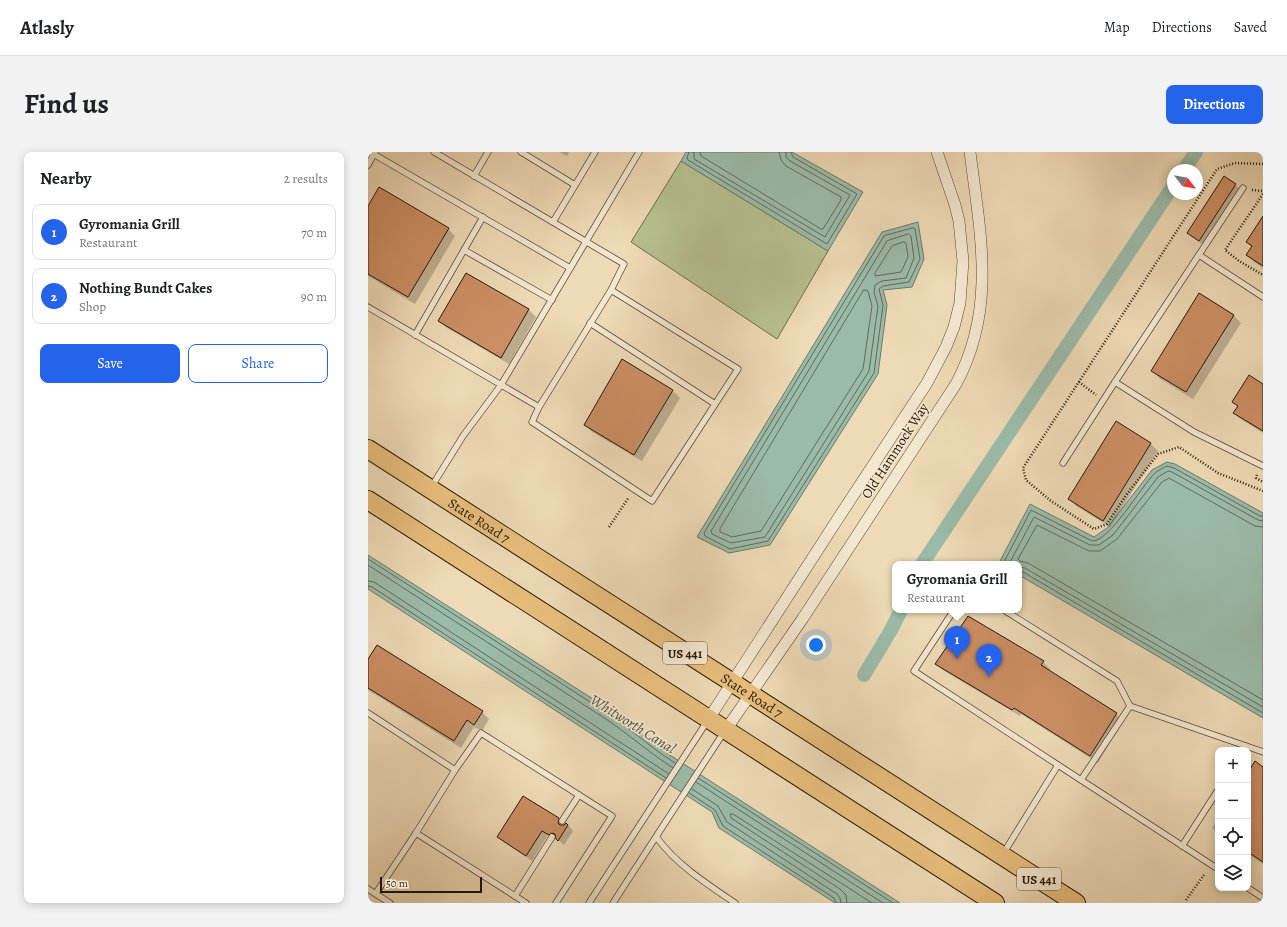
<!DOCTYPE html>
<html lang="en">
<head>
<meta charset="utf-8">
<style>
  body { margin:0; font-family:Alegreya,serif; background:#f2f2f2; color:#202124 }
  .controls { position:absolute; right:12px; bottom:12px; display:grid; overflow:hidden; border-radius:8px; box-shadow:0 2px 10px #0003 }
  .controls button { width:36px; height:36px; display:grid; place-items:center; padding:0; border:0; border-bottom:1px solid #e0e0e0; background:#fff; color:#202124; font:20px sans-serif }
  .compass { position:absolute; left:799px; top:12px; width:36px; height:36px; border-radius:50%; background:#fff; box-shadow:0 2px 10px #0003; rotate:121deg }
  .scale { position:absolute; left:12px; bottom:10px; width:102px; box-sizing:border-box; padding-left:4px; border:2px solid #24190b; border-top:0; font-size:11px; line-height:14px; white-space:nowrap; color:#24190b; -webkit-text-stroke:3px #f4e7d0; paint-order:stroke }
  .you { position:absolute; left:448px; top:493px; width:14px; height:14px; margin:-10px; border:3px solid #fff; border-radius:50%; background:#1a73e8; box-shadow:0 0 0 6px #1a73e833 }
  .badge { display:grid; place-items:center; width:26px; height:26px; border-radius:50%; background:#2563eb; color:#fff; font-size:13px; font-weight:700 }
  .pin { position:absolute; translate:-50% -33px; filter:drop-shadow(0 1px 2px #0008) }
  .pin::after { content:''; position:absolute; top:21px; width:14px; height:12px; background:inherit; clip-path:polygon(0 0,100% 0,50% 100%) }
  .popup { position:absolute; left:524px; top:409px; width:130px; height:52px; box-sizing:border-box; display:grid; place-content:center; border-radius:8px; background:#fff; filter:drop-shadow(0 1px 3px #0005); font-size:13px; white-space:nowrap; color:#757577 }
  .popup b { font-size:15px; color:#202124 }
  .popup::after { content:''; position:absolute; left:50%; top:100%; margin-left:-8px; border:8px solid transparent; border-top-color:#fff }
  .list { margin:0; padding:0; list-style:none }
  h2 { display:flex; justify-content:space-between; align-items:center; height:52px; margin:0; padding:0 16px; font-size:17px }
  h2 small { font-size:13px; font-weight:400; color:#757577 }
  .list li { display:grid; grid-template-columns:26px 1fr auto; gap:12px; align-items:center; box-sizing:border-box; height:56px; margin:0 8px 8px; padding:0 8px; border:1px solid #e0e0e0; border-radius:8px }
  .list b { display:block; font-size:15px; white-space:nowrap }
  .list p { margin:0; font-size:13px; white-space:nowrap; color:#757577 }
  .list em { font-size:13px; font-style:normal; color:#757577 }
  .actions { display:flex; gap:8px; padding:12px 16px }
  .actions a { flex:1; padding:9px 0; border:1px solid #2563eb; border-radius:8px; text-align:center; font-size:14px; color:#2563eb }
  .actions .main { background:#2563eb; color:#fff }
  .icon { flex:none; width:22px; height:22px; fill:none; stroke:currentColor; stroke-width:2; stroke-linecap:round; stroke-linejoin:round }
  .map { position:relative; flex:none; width:895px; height:751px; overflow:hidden; border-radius:8px }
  header { display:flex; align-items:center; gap:24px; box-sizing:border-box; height:56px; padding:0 20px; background:#fff; border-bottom:1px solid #e0e0e0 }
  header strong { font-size:19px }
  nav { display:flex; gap:22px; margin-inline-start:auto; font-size:14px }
  .intro { display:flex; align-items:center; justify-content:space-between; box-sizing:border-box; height:96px; padding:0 24px }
  h1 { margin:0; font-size:28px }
  .button { padding:10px 18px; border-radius:8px; background:#2563eb; color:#fff; font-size:14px; font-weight:700 }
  main { display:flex; gap:24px; padding:0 24px }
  aside { flex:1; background:#fff; border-radius:8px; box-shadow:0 2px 10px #0003 }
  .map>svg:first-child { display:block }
  .green { fill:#b7c08f; stroke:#6e6c4d }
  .water { fill:#9bbba9; stroke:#6b7a6a }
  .shadow { fill:#0003 }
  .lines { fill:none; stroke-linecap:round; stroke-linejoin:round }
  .shore { stroke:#606a5a; stroke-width:1 }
  .canal { stroke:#9bbba9; stroke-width:14 }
  .building { fill:#cc8e64; stroke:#24190b }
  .lane-casing { stroke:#564936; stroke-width:7 }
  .street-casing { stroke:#564936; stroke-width:12 }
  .primary-casing { stroke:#24190b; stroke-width:20 }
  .path { stroke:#24190b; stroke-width:2.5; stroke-dasharray:1 2; stroke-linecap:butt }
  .lane { stroke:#f4e7d0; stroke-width:5.5 }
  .street { stroke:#f4e7d0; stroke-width:11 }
  .primary { stroke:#e7bd7b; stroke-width:18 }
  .labels { text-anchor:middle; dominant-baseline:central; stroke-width:3.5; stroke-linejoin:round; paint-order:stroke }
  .shield { fill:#f4e7d0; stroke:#625746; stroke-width:1 }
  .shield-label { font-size:13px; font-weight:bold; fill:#24190b }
  .street-label { font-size:14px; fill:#24190b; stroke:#f4e7d0 }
  .water-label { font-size:15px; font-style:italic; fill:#4e5242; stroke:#f4e7d0 }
</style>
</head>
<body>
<header>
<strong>Atlasly</strong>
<nav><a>Map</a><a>Directions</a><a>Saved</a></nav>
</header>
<div class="intro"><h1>Find us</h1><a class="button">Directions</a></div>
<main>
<aside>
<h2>Nearby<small>2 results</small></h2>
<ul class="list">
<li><span class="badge">1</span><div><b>Gyromania Grill</b><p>Restaurant</p></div><em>70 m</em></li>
<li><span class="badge">2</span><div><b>Nothing Bundt Cakes</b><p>Shop</p></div><em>90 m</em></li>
</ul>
<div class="actions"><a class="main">Save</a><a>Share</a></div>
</aside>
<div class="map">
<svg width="895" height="751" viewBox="0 0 895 751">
  <rect width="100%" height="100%" fill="#eedab6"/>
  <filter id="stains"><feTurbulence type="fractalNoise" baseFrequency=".005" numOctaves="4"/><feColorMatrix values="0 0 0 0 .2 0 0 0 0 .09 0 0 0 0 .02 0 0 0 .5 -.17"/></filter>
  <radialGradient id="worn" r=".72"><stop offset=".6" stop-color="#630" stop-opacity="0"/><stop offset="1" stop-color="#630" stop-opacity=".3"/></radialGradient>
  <!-- green -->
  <polygon class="green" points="313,9 460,99 409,187 263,90"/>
  <!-- water -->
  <g class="water">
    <polygon points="318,0 424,0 495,40 460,99 313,9"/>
    <polygon points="550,70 556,107 544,135 515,138 519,153 510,222 402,393 361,401 329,385 514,80"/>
    <polygon points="799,310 807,312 895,361 895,566 651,423 651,412 631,411 662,352 726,385 739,376 784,318"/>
    <polygon points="0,403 250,563 294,598 532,751 467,751 351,676 344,660 0,437"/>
  </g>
  <!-- shadow -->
  <g class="shadow">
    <polygon points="192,0 201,0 199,4"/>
    <polygon points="856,25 873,38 837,94 825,86 820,81"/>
    <polygon points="0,56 80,77 87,84 47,152 0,124"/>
    <polygon points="895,77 895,116 886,110 879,103 884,95 879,90"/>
    <polygon points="99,122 161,158 168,165 141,212 79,176 71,169"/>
    <polygon points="832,142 866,164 873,171 825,247 791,226 784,218"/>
    <polygon points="255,209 305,239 312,246 274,309 224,280 217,273"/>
    <polygon points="895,233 895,281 874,268 866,261 870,255 865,250"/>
    <polygon points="749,270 783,292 790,299 742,375 708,354 701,347"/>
    <polygon points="0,509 114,560 121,567 114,579 106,575 93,596 0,538"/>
    <polygon points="675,510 682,517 681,519 748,562 755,569 730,611 653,562 652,564 576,519 568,512"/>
    <polygon points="895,616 895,712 880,702 880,622"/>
    <polygon points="190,667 196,674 200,673 205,679 196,693 188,686 187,687 180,683 164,709 136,690 130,685"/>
    <polygon points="850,667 850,682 844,676"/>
  </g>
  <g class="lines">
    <!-- shore -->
    <g class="shore">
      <polyline points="321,0 319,6 320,8 459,92 489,42 425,5 423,0"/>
      <polyline points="326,0 326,7 457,85 482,43 422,9 418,5 418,0"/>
      <polyline points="332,0 333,4 453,77 455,77 473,48 473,45 418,14 413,8 411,0"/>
      <polygon points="545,76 547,77 552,107 541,130 515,134 511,137 515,153 506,221 400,389 362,397 337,384 336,381 516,84"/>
      <polygon points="541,82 543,84 546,106 538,126 514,129 507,133 506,140 510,154 501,219 397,385 363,391 344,382 343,379 519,89"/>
      <polygon points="536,90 538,91 540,105 533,120 507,124 507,121 524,94"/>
      <polygon points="496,138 500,139 504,154 495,217 393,379 364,385 352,380 352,377"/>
      <polyline points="895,375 887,374 801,326 794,330 749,387 732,399 721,399 669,373 650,407 652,409 660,411 895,548"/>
      <polyline points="0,407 247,566 292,601 307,611"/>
      <path d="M635 412 663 358 724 389C740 391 774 334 786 322 789 319 795 316 799 314L806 316 892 364H895"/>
      <polyline points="641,412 666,365 722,393 731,393 745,383 790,325 800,319 804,320 890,368 895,369"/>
      <polyline points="0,413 244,571 289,605 305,616"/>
      <polyline points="651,415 657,416 895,555"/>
      <polyline points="651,420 655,420 895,561"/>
      <polyline points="0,429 6,430 301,622"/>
      <polyline points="0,434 4,435 298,626"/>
      <polyline points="330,626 525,751"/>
      <polyline points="328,630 515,751"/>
      <polyline points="324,637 350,654 359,670 469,742 472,746 473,751"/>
      <polyline points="321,641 347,658 355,674 466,746 468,751"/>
      <polyline points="479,751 478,743 472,737 363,666 362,662 365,662 504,751"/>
    </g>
    <!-- canal -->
    <g class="canal">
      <polyline points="816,18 828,0"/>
      <polyline points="554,412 805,34"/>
      <polyline points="496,523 523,478 533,458"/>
    </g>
  </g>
  <!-- building -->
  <g class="building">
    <polygon points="856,24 868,32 831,89 819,81"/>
    <polygon points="11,35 81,76 40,145 0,122 0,54"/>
    <polygon points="895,64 895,114 878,103 884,94 878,90"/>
    <polygon points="98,121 161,157 133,206 70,169"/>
    <polygon points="831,141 866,163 818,240 783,219"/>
    <polygon points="254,207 305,238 266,303 216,273"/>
    <polygon points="881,223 895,232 895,279 865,261 870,254 864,250"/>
    <polygon points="748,269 783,291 735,369 700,347"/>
    <polygon points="600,464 676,509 673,513 749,561 722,604 646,556 644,558 567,512"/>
    <polygon points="9,493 115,559 106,573 99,568 86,589 0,536 0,507"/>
    <polygon points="887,609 895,615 895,710 880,700 880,620"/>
    <polygon points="155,644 191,666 190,671 192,673 196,673 198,671 200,673 190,689 188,687 187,682 184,681 181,683 174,679 158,704 129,685"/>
  </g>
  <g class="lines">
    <!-- lane casing -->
    <g class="lane-casing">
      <g id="lane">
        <polyline points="2,0 202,116"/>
        <polyline points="66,0 256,112 243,138 171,255 164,270 284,349 370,217 243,138"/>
        <polyline points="153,0 207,33"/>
        <polyline points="0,13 7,0"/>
        <polyline points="106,24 120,0"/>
        <polyline points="185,70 227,0"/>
        <polyline points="96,98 184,148"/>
        <polyline points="831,103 895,145"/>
        <polyline points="0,155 171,255"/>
        <polyline points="222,171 347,252"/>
        <polyline points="47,183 115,65"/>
        <polyline points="747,230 826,280 895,314"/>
        <polyline points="695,311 747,230 875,36"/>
        <polyline points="64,334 95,284 133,233 271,0"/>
        <polyline points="586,458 546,519 690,613"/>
        <polyline points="636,458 749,529 762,554 878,594 875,598"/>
        <polyline points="0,561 87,618 113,581 244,664 188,751"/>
        <polyline points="878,594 895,600"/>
        <polyline points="713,628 762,554"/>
        <polyline points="194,669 211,643"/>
        <polyline points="48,681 158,751"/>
        <path d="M289 686C309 713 339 732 367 751"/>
        <polyline points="814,694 850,638"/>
        <polyline points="635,702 690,613 850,717"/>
        <polyline points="880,736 895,746"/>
        <polyline points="0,737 22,751"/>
        <polyline points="8,741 48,681 87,618"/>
        <polyline points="147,744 184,685"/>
        <polyline points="221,751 340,568"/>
        <polyline points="245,751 356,580"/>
      </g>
    </g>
    <!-- street casing -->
    <g class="street-casing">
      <g id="street">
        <polyline points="340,568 471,365 559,231 578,195 586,175 592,151 595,109 591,69 587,53 569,0"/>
        <path d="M357 579 435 466 588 232C629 156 612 81 602 0"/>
      </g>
    </g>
    <!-- primary casing -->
    <g class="primary-casing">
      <g id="primary">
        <path id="s1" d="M0 297 708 751"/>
        <polyline points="0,348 627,751"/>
      </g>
    </g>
    <!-- path -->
    <g class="path">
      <polyline points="895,12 867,11 849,17 655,316 658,328 683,349 726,377 739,372 759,342 790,302 811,295 850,321 895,339"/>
      <polyline points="884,38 895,39"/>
      <polyline points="895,42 857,98 871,109 895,123"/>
      <polyline points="711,230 728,243"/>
      <polyline points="889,323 888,326 895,330"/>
      <polyline points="241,375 261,345"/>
      <polyline points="818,748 836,723"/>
    </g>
    <!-- lane -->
    <use href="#lane" class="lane"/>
    <!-- street -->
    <use href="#street" class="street"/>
    <!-- primary -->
    <use href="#primary" class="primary"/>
  </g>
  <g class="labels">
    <!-- shield labels -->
    <g class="shield">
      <rect x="295" y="490" width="44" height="22" rx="3"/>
      <rect x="649" y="716" width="44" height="22" rx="3"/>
    </g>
    <g class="shield-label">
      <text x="317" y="501">US 441</text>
      <text x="671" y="727">US 441</text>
    </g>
    <!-- street labels -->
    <g class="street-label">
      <text transform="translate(527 299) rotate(-57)">Old Hammock Way</text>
      <text stroke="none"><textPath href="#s1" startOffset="132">State Road 7</textPath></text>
      <text stroke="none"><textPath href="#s1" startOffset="456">State Road 7</textPath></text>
    </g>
    <!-- water labels -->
    <g class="water-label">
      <text transform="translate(265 572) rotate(32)">Whitworth Canal</text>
    </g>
  </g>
  <rect width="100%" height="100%" filter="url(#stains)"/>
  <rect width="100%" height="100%" fill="url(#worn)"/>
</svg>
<div class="controls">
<button>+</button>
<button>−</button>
<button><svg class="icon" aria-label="locate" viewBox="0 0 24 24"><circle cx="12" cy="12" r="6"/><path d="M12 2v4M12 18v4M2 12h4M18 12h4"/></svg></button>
<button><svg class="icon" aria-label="layers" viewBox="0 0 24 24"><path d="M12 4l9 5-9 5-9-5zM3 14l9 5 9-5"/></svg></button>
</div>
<svg class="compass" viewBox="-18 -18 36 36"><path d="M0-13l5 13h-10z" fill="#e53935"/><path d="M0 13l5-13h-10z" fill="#757577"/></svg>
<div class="scale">50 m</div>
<div class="you"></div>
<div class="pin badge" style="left:589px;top:507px">1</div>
<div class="popup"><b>Gyromania Grill</b>Restaurant</div>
<div class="pin badge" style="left:621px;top:525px">2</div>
</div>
</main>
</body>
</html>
